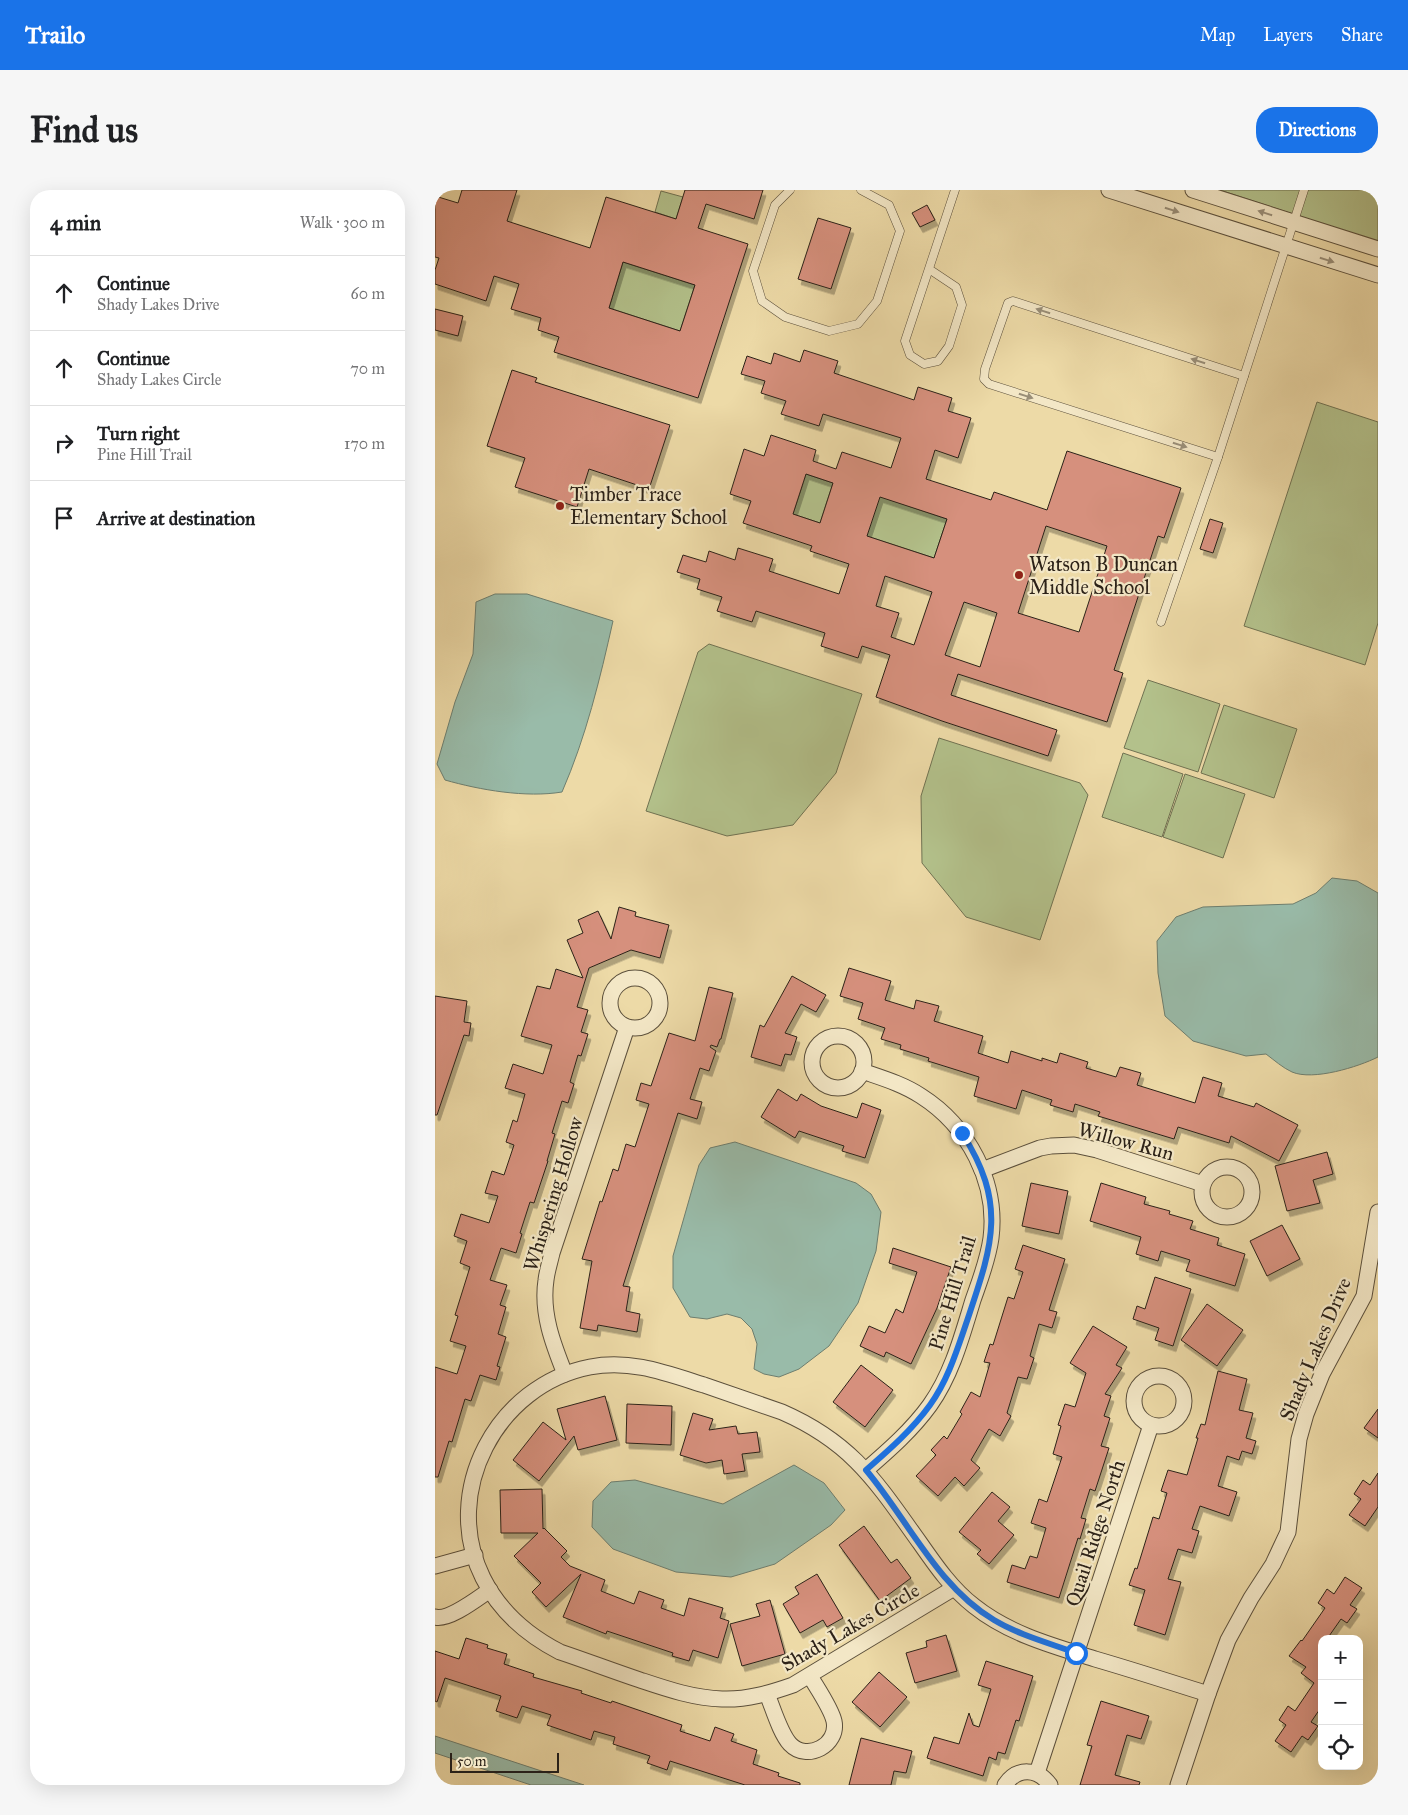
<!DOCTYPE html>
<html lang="en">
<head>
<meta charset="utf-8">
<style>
  body { margin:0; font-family:"IM FELL Great Primer",serif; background:#f6f6f6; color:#202124 }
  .controls { position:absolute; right:15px; bottom:15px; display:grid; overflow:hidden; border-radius:10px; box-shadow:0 5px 20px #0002 }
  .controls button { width:45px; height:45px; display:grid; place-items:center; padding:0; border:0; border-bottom:1px solid #e0e0e0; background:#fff; color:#202124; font:25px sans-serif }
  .scale { position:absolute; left:15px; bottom:12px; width:109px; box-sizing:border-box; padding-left:5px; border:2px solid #2c2218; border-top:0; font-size:14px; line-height:18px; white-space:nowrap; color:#2c2218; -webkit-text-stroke:4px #f3e7c6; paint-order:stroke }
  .stop { position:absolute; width:15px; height:15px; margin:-11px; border:4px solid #1a73e8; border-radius:50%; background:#fff }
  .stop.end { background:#1a73e8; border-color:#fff; box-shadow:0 1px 5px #0008 }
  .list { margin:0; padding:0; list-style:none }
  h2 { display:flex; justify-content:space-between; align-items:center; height:65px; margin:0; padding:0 20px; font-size:21px }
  h2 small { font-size:16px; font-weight:400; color:#757577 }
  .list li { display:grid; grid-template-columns:32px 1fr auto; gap:15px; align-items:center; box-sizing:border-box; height:75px; padding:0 20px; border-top:1px solid #e0e0e0 }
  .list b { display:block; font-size:19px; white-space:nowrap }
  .list p { margin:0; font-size:16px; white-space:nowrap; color:#757577 }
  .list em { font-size:16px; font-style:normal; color:#757577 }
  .icon { flex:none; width:28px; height:28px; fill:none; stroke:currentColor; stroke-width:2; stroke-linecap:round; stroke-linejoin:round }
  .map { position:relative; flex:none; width:943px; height:1595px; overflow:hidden; border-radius:20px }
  header { display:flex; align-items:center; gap:30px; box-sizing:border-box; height:70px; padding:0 25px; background:#1a73e8; color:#fff }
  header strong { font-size:24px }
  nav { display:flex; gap:28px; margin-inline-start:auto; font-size:18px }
  .intro { display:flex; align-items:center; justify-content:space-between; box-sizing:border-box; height:120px; padding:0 30px }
  h1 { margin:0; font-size:35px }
  .button { padding:12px 22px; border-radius:20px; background:#1a73e8; color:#fff; font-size:18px; font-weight:700 }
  main { display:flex; gap:30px; padding:0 30px }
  aside { flex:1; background:#fff; border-radius:20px; box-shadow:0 5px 20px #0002 }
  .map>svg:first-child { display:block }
  .green { fill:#b3c18b; stroke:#707252 }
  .water { fill:#99bba9; stroke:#6d7e6f }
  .building { fill:#d6907d; stroke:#2c2218; fill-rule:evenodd; filter:url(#shadow) }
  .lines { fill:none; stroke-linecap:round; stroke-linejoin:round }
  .lane-casing { stroke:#5c503c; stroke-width:9 }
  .street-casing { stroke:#5c503c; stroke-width:17 }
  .lane { stroke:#f3e7c6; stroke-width:8 }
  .street { stroke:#f3e7c6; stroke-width:15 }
  .oneway { fill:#998e78 }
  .route { stroke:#1a73e8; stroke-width:6 }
  .poi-dot { fill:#8f2418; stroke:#f3e7c6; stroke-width:2 }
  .labels { text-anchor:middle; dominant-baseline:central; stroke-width:4.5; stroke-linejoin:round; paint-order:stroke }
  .poi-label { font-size:20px; fill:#2c2218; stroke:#f3e7c6; text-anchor:start }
  .street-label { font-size:20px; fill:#2c2218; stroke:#f3e7c6 }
</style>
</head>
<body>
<header>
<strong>Trailo</strong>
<nav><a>Map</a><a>Layers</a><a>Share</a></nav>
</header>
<div class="intro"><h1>Find us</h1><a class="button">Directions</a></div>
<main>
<aside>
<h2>4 min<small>Walk · 300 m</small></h2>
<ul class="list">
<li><svg class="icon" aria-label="ahead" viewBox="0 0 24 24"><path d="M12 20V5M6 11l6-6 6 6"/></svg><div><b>Continue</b><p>Shady Lakes Drive</p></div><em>60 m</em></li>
<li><svg class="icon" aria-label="ahead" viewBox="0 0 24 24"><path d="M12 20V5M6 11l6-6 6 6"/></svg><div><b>Continue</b><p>Shady Lakes Circle</p></div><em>70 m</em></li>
<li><svg class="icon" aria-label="right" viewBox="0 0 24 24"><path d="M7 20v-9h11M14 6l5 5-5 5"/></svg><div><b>Turn right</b><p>Pine Hill Trail</p></div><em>170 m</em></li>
<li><svg class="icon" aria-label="arrive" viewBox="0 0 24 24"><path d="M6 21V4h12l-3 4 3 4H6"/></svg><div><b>Arrive at destination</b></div></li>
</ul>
</aside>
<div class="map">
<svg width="943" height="1595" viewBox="0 0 943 1595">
  <defs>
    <filter id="shadow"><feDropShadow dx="3" dy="5.5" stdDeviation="0" flood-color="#0004"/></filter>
  </defs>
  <rect width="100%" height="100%" fill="#eddaa7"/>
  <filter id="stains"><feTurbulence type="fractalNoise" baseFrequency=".004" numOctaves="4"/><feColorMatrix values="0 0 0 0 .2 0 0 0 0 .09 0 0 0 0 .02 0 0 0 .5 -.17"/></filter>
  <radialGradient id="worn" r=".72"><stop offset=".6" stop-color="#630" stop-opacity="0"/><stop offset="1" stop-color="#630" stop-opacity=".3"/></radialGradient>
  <!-- green -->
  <g class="green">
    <polygon points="785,0 943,0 943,52"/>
    <polygon points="226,1 248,7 241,29 220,22"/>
    <polygon points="188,72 260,95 245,141 174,118"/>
    <polygon points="882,212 943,232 943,433 930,475 809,436"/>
    <polygon points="371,284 398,293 385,333 358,324"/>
    <polygon points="423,299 512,329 499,368 410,339"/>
    <polygon points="274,454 427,504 401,583 358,635 292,646 211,621 263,462"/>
    <polygon points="713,490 785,514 763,582 689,558"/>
    <polygon points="789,515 862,539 839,608 766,583"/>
    <polygon points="504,548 645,593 653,605 605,750 531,727 487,673 486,606"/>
    <polygon points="688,563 748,584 727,647 667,627"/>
    <polygon points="750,584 810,604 788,668 728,647"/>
  </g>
  <!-- water -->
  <g class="water">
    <path d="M60 404H92L178 431C165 489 151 547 127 602 91 608 45 600 10 590L2 574 20 512 38 464 41 412Z"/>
    <path d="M897 688 922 691 943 703V867C923 877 878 891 857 882 848 878 839 870 831 864L811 866 758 851 730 826 723 783 722 751 741 727 768 717 858 714 881 703Z"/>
    <polygon points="300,952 421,993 436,1004 446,1022 441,1061 423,1113 394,1156 364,1179 344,1187 329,1184 319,1179 322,1154 317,1139 306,1128 292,1124 272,1129 255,1127 238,1098 238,1066 264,975 275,958"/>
    <polygon points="359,1275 389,1293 410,1320 396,1335 340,1374 296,1387 241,1382 178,1359 157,1337 158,1311 176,1292 200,1290 288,1314"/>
    <polygon points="0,1546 149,1595 96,1595 0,1563"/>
  </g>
  <!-- building -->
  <g class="building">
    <path d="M27 0H82L72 31 155 58 171 7 241 29 250 0H328L319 29 271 14 263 38 313 54 263 208 119 162 124 147 103 140 106 128 76 119 84 94 59 86 51 111 0 94V80L4 68 0 67V6L23 13ZM188 72 260 95 245 141 174 118Z"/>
    <polygon points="492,15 500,30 485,37 477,23"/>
    <polygon points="383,28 416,38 396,99 363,89"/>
    <polygon points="0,119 28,126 23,146 0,140"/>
    <path d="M369 160 403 171 399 183 479 210 483 197 517 208 513 221 536 228 523 268 500 260 491 289 556 310 559 302 612 320 632 261 746 298 729 348 723 346 679 480 688 483 672 532 523 484 516 505 622 540 613 566 507 531 441 507 455 465 427 456 423 468 386 456 390 443 321 421 317 432 282 421 287 407 262 399 265 389 242 382 248 365 271 372 274 361 300 370 303 358 338 369 334 381 404 404 414 374 375 361 377 356 308 333 316 311 295 304 309 259 329 266 336 245 381 260 378 271 401 279 407 262 456 278 466 248 388 224 384 236 346 224 351 211 326 203 330 191 306 184 312 166 336 174 339 163 365 172ZM371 284 398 293 385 333 358 324ZM445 307 512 329 499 368 432 346ZM611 336 672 356 644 442 583 423ZM450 386 497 402 479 455 456 447 464 423 441 416ZM529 412 562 423 545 477 510 465Z"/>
    <polygon points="77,180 102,188 100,192 235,235 214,299 154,279 142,317 80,297 90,268 52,256"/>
    <polygon points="775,329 788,333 778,363 765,359"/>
    <polygon points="184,717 201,722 200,726 234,735 225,768 196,760 154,778 142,817 153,820 146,842 153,844 146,866 143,865 135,892 139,894 133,913 127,911 117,943 120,944 112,971 113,971 99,1013 95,1012 85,1043 87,1044 81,1063 66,1058 55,1090 72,1095 65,1115 71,1117 63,1144 71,1147 62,1176 65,1177 61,1190 45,1185 36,1211 30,1209 17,1252 14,1251 3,1287 0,1287 0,1177 22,1184 31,1156 15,1151 23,1126 20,1125 35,1077 25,1073 32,1051 19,1046 26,1024 54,1033 63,1006 50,1003 57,981 69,985 79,955 71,952 78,930 82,932 90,904 70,898 78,874 108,884 117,855 86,846 102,796 115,799 121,779 148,788 132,750 148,743 143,730 163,721 176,749"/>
    <polygon points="414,778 456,791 450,810 479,819 481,810 504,816 499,831 548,846 543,863 573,873 576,861 607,871 607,868 622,873 625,863 653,872 651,878 681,887 685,877 706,883 702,895 760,913 768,887 787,893 783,906 819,917 821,913 863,935 844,971 796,946 794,953 743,937 739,949 663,926 665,922 640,914 638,922 615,915 617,910 587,900 581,919 539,906 544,887 493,871 494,868 465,859 466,855 446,849 450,838 423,829 428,813 405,806"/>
    <polygon points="357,786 391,805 381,822 366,814 350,843 362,847 356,865 350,864 346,876 316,867 325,835 329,837"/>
    <polygon points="274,797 298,803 286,849 285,849 282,857 276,855 275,857 281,861 274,881 265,878 255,909 267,912 262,929 243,923 188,1096 195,1097 191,1121 205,1124 202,1142 163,1135 162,1141 145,1138 157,1071 147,1069 165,1011 167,1012 178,979 183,981 191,954 200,957 214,914 201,910 206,893 216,896 234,843 260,851"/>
    <polygon points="0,806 32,811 29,832 36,833 34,846 29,845 2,925 0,925"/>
    <polygon points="343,899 362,911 366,904 386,916 422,928 427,913 446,920 430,968 407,961 409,956 364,941 360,948 326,927"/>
    <polygon points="892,962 898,984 878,990 885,1013 852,1021 840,976"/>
    <polygon points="596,993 633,1001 624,1044 587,1036"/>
    <polygon points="666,993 711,1007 709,1014 735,1021 734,1024 758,1031 755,1039 784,1048 782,1055 810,1064 800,1096 751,1081 755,1070 726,1061 723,1071 701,1064 706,1047 655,1031"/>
    <polygon points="847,1035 865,1069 832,1086 815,1051"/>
    <polygon points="588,1055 630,1069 614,1120 622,1122 617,1138 604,1134 595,1166 599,1168 592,1189 583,1187 572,1223 576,1226 565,1246 554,1239 536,1270 545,1278 529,1296 520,1287 503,1306 481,1286 501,1265 496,1260 509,1246 512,1249 527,1224 525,1222 536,1202 545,1207 555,1173 549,1172 555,1154 558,1155 573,1107 579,1109 588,1082 580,1079"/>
    <polygon points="458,1058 516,1077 502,1118 476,1174 451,1162 449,1167 425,1156 434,1136 450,1143 461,1119 468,1123 482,1082 454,1073"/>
    <polygon points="720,1087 756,1099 738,1156 720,1150 724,1138 698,1129 702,1116 710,1119"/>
    <polygon points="772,1114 808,1140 782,1176 746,1150"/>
    <polygon points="658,1136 692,1157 681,1175 687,1178 670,1204 676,1206 669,1226 675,1228 666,1256 674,1258 660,1301 655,1299 646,1328 651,1329 645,1349 643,1348 624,1408 572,1392 577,1375 590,1379 595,1366 602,1368 611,1338 596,1333 604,1309 612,1312 627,1267 618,1264 626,1236 623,1235 630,1214 640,1217 651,1183 635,1173"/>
    <polygon points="426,1175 458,1200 430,1237 398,1212"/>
    <polygon points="783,1181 812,1189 804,1220 818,1223 811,1248 821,1251 817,1264 807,1261 804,1270 792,1266 783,1296 802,1302 794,1326 765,1316 757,1339 764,1341 757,1363 743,1359 733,1389 746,1392 730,1445 699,1435 710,1400 694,1395 700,1378 702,1379 718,1327 724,1329 732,1303 726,1301 733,1280 752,1285 763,1248 761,1248 766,1234 770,1235"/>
    <polygon points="170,1206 182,1250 143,1260 139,1246 104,1291 78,1270 108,1232 131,1250 122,1219"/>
    <polygon points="192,1214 237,1216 236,1255 191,1253"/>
    <polygon points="943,1219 943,1248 929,1238"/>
    <polygon points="258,1223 278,1229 274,1240 301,1236 303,1244 322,1242 325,1262 307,1264 310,1281 289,1284 287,1270 271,1273 245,1265"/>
    <polygon points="943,1283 943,1317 930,1336 914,1325 926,1309 919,1304 928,1290 935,1295"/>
    <polygon points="107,1299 108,1339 109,1338 132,1361 126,1367 135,1376 170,1390 166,1401 199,1414 204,1401 229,1410 226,1418 249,1426 254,1408 288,1418 285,1428 294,1431 283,1468 258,1460 254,1471 237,1466 238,1463 172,1441 171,1444 128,1427 146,1384 111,1417 97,1402 106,1393 79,1366 103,1343 66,1343 65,1300"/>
    <polygon points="557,1302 575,1317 563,1331 579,1345 554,1374 542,1364 546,1360 524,1342"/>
    <polygon points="429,1336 456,1373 462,1369 476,1388 445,1411 404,1355"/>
    <polygon points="382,1384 408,1428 392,1437 388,1430 365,1443 348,1414 364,1404 360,1397"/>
    <polygon points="910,1387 927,1398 915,1415 922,1419 912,1433 906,1429 892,1449 887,1449 887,1516 876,1532 883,1536 873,1550 867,1546 856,1562 840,1551 851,1535 844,1530 853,1516 860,1521 879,1493 866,1483 871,1477 854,1466 866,1450 867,1451 890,1418 883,1413 892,1399 899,1404"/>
    <polygon points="335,1410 350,1464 307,1476 295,1434 325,1426 321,1414"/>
    <polygon points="511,1445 522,1481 480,1493 471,1463 492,1457 491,1451"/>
    <polygon points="31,1448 53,1455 52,1458 72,1464 69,1474 99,1484 98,1487 147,1501 146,1503 176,1513 177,1511 247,1535 245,1541 275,1551 280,1537 299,1544 296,1551 322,1560 318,1574 344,1583 343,1586 365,1593 365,1595 310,1595 235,1571 232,1580 212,1573 215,1566 178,1554 180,1547 159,1541 156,1550 112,1535 116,1525 87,1516 82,1528 61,1521 66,1506 10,1488 2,1512 0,1511 0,1461 24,1469"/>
    <polygon points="551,1471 598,1486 584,1531 581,1530 570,1564 563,1562 561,1570 554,1567 548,1586 492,1568 499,1547 524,1554 534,1523 538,1535 544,1537 556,1499 543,1495"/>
    <polygon points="444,1482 472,1507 445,1537 417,1512"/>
    <polygon points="666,1511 714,1526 706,1549 692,1545 680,1585 705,1592 704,1595 645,1595 657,1556 652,1555"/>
    <polygon points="426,1548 477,1561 471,1583 459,1581 456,1595 414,1595"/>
  </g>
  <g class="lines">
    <!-- lane casing -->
    <g class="lane-casing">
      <g id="lane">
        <polyline points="355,0 340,15 318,81 327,111 350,127 394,141 423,134 442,111 465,41 454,15 426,0"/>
        <polyline points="494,79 521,97 527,115 514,156 503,171 489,174 475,165 470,151 520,0"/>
        <polyline points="783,267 554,194 549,189 550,179 573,113 578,111 809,186"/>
        <polyline points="726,432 783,267 869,0"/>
      </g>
    </g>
    <!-- street casing -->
    <g class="street-casing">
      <g id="street">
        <polyline points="674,0 943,85"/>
        <polyline points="758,0 943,59"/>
        <circle cx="200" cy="813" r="25"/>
        <circle cx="403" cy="872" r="26"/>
        <path d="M427 881C447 888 468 894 486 906 533 936 563 992 556 1048 553 1070 545 1090 538 1110 527 1146 517 1184 495 1215 477 1240 454 1260 431 1280"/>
        <circle cx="792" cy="1002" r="25"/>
        <polyline points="547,980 605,958 616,956 639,955 662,960 768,994"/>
        <path d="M130 1184C118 1154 106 1123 111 1090 112 1081 115 1072 117 1063L192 837"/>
        <circle cx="724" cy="1211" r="25"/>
        <polyline points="0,1376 40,1365"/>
        <path d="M519 1398 358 1495C335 1503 312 1510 287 1509 258 1508 232 1499 205 1490 178 1481 152 1471 125 1462 92 1445 65 1422 48 1388 5 1302 62 1195 155 1177 195 1169 231 1183 269 1195 295 1204 321 1213 347 1222 418 1253 442 1293 485 1353 501 1376 517 1399 539 1416 574 1444 618 1456 660 1469 698 1480 735 1492 773 1504"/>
        <path d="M0 1427C14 1431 43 1408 55 1400"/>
        <path d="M332 1504C338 1518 345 1543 355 1554 372 1572 404 1555 399 1531 396 1518 382 1498 375 1486"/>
        <polyline points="602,1583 716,1235"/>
        <path d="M570 1595C582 1577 603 1578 615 1595"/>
        <polyline points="743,1595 773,1504 793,1450 816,1408 838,1374 853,1342 864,1249 871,1224 887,1184 929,1106 943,1022"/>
      </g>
    </g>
    <!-- lane -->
    <use href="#lane" class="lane"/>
    <!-- street -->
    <use href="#street" class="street"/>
  </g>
  <!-- one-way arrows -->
  <defs><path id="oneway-solid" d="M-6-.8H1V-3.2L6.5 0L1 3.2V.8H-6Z" transform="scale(1.25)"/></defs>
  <g class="oneway">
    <use href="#oneway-solid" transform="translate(737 20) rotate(18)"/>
    <use href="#oneway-solid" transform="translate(830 23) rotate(-162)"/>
    <use href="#oneway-solid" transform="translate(892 70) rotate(17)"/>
    <use href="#oneway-solid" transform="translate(608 121) rotate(-162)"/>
    <use href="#oneway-solid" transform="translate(763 171) rotate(-162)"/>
    <use href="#oneway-solid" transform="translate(591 206) rotate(18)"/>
    <use href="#oneway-solid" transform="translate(745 255) rotate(18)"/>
  </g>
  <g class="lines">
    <!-- route -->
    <path class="route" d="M527 943C573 1015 557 1056 532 1131 522 1160 513 1190 495 1215 477 1240 454 1260 431 1280 473 1330 502 1396 559 1430 584 1445 614 1453 641 1463"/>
  </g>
  <!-- markers -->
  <g class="poi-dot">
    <circle cx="125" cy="316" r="5"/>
    <circle cx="584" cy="385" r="5"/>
  </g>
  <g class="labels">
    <!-- poi labels -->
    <g class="poi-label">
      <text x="135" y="304">Timber Trace<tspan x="135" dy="23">Elementary School</tspan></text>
      <text x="594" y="374">Watson B Duncan<tspan x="594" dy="23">Middle School</tspan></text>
    </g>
    <!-- street labels -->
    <g class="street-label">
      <text transform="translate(691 951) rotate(15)">Willow Run</text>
      <text transform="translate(118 1004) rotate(-73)">Whispering Hollow</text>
      <text transform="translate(517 1103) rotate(-73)">Pine Hill Trail</text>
      <text transform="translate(880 1159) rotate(-67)">Shady Lakes Drive</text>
      <text transform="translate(660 1343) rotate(-72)">Quail Ridge North</text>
      <text transform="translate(415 1437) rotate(-30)">Shady Lakes Circle</text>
    </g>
  </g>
  <rect width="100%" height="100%" filter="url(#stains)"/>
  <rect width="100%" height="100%" fill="url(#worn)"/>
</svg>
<div class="controls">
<button>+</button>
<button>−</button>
<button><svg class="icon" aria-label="locate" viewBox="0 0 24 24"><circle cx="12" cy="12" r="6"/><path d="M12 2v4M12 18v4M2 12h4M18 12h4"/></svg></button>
</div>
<div class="scale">50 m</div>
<div class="stop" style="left:641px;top:1463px"></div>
<div class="stop end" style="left:527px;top:943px"></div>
</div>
</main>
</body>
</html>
